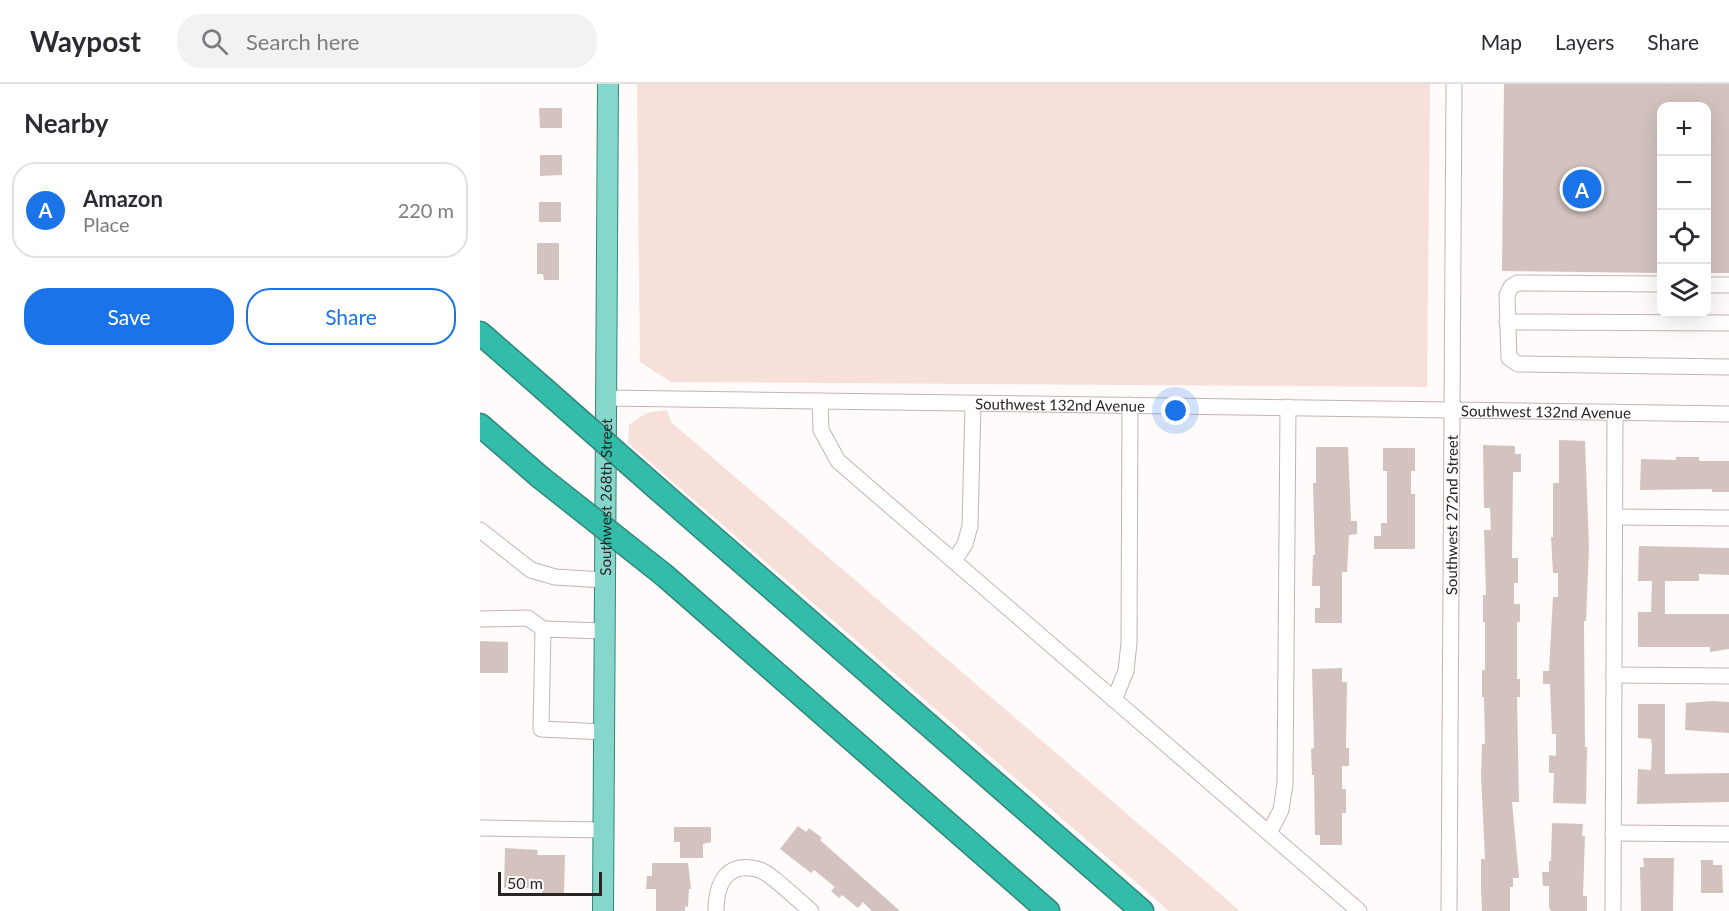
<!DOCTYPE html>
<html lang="en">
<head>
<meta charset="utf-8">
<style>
  body { margin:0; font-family:Lato,sans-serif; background:#f2f2f3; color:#2b2b33 }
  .controls { position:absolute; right:18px; top:18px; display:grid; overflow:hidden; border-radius:12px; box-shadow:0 6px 24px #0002 }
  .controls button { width:54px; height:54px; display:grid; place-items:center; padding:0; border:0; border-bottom:2px solid #e1e1e2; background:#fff; color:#2b2b33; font:30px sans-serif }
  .scale { position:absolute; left:18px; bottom:15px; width:104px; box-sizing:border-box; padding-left:6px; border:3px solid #2a2422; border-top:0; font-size:16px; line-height:21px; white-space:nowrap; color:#2a2422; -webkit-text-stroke:4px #fefbfa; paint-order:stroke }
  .you { position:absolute; left:696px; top:327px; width:21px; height:21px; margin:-15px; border:4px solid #fff; border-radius:50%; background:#1a73e8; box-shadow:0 0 0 9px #1a73e833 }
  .badge { display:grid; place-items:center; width:39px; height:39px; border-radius:50%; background:#1a73e8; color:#fff; font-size:20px; font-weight:700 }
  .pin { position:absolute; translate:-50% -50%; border:3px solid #fff; box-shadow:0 2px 6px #0006 }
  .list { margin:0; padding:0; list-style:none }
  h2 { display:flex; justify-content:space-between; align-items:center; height:78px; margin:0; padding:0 24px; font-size:26px }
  h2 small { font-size:20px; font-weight:400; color:#7c7c81 }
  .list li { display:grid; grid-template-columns:39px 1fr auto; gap:18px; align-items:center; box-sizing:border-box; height:96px; margin:0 12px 12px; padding:0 12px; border:2px solid #e1e1e2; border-radius:24px }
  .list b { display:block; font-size:22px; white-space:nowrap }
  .list p { margin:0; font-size:20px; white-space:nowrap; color:#7c7c81 }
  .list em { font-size:20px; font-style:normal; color:#7c7c81 }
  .actions { display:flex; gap:12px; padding:18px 24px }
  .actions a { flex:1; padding:14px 0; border:2px solid #1a73e8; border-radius:24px; text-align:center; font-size:21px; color:#1a73e8 }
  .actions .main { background:#1a73e8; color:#fff }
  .icon { flex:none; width:33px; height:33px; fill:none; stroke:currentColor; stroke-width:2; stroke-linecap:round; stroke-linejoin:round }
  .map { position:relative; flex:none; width:1249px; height:827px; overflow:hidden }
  header { display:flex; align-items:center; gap:36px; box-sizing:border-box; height:84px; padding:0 30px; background:#fff; border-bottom:2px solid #e1e1e2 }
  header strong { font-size:28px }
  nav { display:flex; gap:33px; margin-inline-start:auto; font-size:21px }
  .search { width:420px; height:54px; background:#f2f2f3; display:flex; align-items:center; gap:15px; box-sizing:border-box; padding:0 21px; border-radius:24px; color:#7c7c81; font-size:22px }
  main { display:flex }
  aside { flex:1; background:#fff }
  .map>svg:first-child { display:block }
  .green { fill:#f8e0da }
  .building { fill:#d3c2be }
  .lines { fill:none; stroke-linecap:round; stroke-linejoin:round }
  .minor-casing { stroke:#c4b4b0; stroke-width:17 }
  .major-casing { stroke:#30877a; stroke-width:22 }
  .highway-casing { stroke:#30877a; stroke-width:25 }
  .minor { stroke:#fff; stroke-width:15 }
  .major { stroke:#85d7cc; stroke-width:20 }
  .highway { stroke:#34bcaa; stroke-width:22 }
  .highway-bridge-casing { stroke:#30877a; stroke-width:25; stroke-linecap:butt }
  .highway-bridge { stroke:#34bcaa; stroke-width:22 }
  .labels { text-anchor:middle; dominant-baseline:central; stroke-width:6; stroke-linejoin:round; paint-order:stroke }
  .street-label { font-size:15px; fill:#2a2422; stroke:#fefbfa }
</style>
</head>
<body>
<header>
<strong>Waypost</strong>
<div class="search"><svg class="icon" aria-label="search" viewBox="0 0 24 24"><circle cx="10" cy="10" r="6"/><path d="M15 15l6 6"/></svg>Search here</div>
<nav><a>Map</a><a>Layers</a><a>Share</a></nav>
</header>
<main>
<aside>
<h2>Nearby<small></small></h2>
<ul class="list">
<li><span class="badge">A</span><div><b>Amazon</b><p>Place</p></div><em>220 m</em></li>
</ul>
<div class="actions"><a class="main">Save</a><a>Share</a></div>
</aside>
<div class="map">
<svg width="1249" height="827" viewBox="0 0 1249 827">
  <rect width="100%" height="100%" fill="#fefbfa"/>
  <!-- green -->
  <g class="green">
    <polygon points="157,0 950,0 947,303 191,298 160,278"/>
    <polygon points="187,326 191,338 760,827 689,827 148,359 149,341 166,329"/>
  </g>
  <!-- building -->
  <g class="building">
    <polygon points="1024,0 1249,0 1249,189 1227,189 1227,22 1182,22 1182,189 1022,187"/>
    <polygon points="59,24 82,24 82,44 60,44"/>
    <polygon points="60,71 82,71 82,91 60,92"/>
    <rect x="59" y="118" width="22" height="20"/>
    <polygon points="57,159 79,159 79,196 64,196 63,190 57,190"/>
    <polygon points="1079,356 1105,357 1109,464 1106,537 1104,537 1105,663 1107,663 1106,720 1073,719 1074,689 1069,689 1069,671 1076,672 1076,650 1072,650 1070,600 1063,600 1063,587 1069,587 1073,513 1078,513 1078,489 1073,489 1071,453 1073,453 1073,399 1079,399"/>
    <polygon points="1003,361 1035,362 1035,370 1041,370 1041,388 1033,388 1032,474 1038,474 1038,499 1034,499 1034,520 1040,520 1040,538 1037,538 1037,595 1040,595 1040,613 1037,613 1039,718 1032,718 1039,794 1033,794 1033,803 1030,803 1030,827 1002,827 1001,803 1001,775 1005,775 1001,691 1002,660 1005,660 1004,613 1002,613 1002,586 1005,586 1005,538 1003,538 1003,511 1006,511 1004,446 1011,446 1010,424 1004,424"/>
    <polygon points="836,363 868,363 871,437 877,437 877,450 869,451 867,488 862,488 862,539 835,539 835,524 840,524 840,502 832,502 833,471 835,471 833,399 836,399"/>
    <polygon points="903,364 935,364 935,387 931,387 931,410 935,410 935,465 894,465 894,452 901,452 901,439 907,439 907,387 903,387"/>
    <polygon points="1196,373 1219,373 1219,377 1249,377 1249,408 1232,408 1232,405 1160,406 1161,375 1196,376"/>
    <polygon points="1159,462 1249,464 1249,491 1219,490 1219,497 1185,497 1185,530 1249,530 1249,565 1230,568 1230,563 1158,563 1158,528 1171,528 1172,497 1158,497"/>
    <polygon points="0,557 28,558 28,589 0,589"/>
    <polygon points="862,584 862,598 867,598 866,664 869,664 869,682 862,682 862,705 866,705 866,729 862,729 862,761 840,761 840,751 835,751 834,691 832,691 831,665 834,664 832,585"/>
    <polygon points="1232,617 1249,618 1249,649 1205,646 1206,619"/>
    <polygon points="1158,620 1185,620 1185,690 1249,689 1249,718 1157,720 1158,685 1171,686 1172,662 1171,655 1158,654"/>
    <polygon points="1072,739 1103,740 1102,752 1105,752 1103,812 1107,812 1107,827 1071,827 1069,823 1069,802 1063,802 1062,788 1069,788 1069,777 1071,777"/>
    <polygon points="318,742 326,748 329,744 342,754 340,756 420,827 392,827 383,818 378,824 362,811 359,814 351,807 355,803 334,786 331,789 300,765"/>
    <polygon points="194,743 231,743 231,758 223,760 223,774 200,774 200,758 194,758"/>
    <polygon points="25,764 58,766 57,771 85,771 84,810 62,809 62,804 24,804"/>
    <polygon points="1163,774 1194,774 1193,827 1161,827 1160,783 1164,783"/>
    <polygon points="1221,776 1233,776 1233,781 1242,781 1243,809 1221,809"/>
    <polygon points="172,779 208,779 211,805 209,805 208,823 205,822 205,827 176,827 176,805 166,805 167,792 172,792"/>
  </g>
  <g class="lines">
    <!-- minor casing -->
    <g class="minor-casing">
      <g id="minor">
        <polyline points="1182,200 1037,199 1031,203 1027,211 1029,274 1038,280 1249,283"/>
        <polyline points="1226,201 1249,201"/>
        <polyline points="1027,238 1249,239"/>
        <path id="s1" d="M127 314 1249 330"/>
        <polyline points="340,317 341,346 358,377 879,827"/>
        <polyline points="1135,433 1249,434"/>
        <polyline points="0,446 51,486 75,493 124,496"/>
        <polyline points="474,477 485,460 490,442 493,320"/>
        <polyline points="0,535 48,534 63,545"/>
        <polyline points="1134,591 1249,592"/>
        <polyline points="634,616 646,587 649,559 650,321"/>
        <polyline points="124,648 61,645 63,545 124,547"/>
        <polyline points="0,744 124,746"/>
        <polyline points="789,749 801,726 805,700 808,323"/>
        <polyline points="1133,749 1249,750"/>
        <path d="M236 827C236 799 247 776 280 786 290 789 320 818 331 827"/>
        <path id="s2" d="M969 827 974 0"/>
        <polyline points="1133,827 1135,328"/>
      </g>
    </g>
    <!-- major casing -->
    <g class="major-casing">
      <g id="major">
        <path id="s3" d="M123 827 128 0"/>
      </g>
    </g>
    <!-- highway casing -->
    <g class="highway-casing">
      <g id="highway">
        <polyline points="0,249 63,304"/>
        <polyline points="0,341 60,393"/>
        <polyline points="179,406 662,827"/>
        <polyline points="184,491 568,827"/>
      </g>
    </g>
    <!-- minor -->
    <use href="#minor" class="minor"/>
    <!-- major -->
    <use href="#major" class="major"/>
    <!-- highway -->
    <use href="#highway" class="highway"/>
    <!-- highway-bridge casing -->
    <g class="highway-bridge-casing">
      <g id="highway-bridge">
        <polyline points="63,304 179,406"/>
        <polyline points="60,393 184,491"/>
      </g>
    </g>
    <!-- highway-bridge -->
    <use href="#highway-bridge" class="highway-bridge"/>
  </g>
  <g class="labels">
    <!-- street labels -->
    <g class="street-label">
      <text stroke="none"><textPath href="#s1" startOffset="453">Southwest 132nd Avenue</textPath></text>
      <text stroke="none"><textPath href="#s1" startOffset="939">Southwest 132nd Avenue</textPath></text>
      <text stroke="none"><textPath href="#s3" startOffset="414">Southwest 268th Street</textPath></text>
      <text stroke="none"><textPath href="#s2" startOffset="396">Southwest 272nd Street</textPath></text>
    </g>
  </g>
</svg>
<div class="controls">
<button>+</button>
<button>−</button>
<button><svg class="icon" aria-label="locate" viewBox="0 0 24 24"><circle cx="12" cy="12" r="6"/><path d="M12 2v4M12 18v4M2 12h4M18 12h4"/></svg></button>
<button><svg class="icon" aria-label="layers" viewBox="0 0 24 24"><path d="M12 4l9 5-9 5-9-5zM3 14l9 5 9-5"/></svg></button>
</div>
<div class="scale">50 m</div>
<div class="you"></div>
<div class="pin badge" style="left:1102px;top:105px">A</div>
</div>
</main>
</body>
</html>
